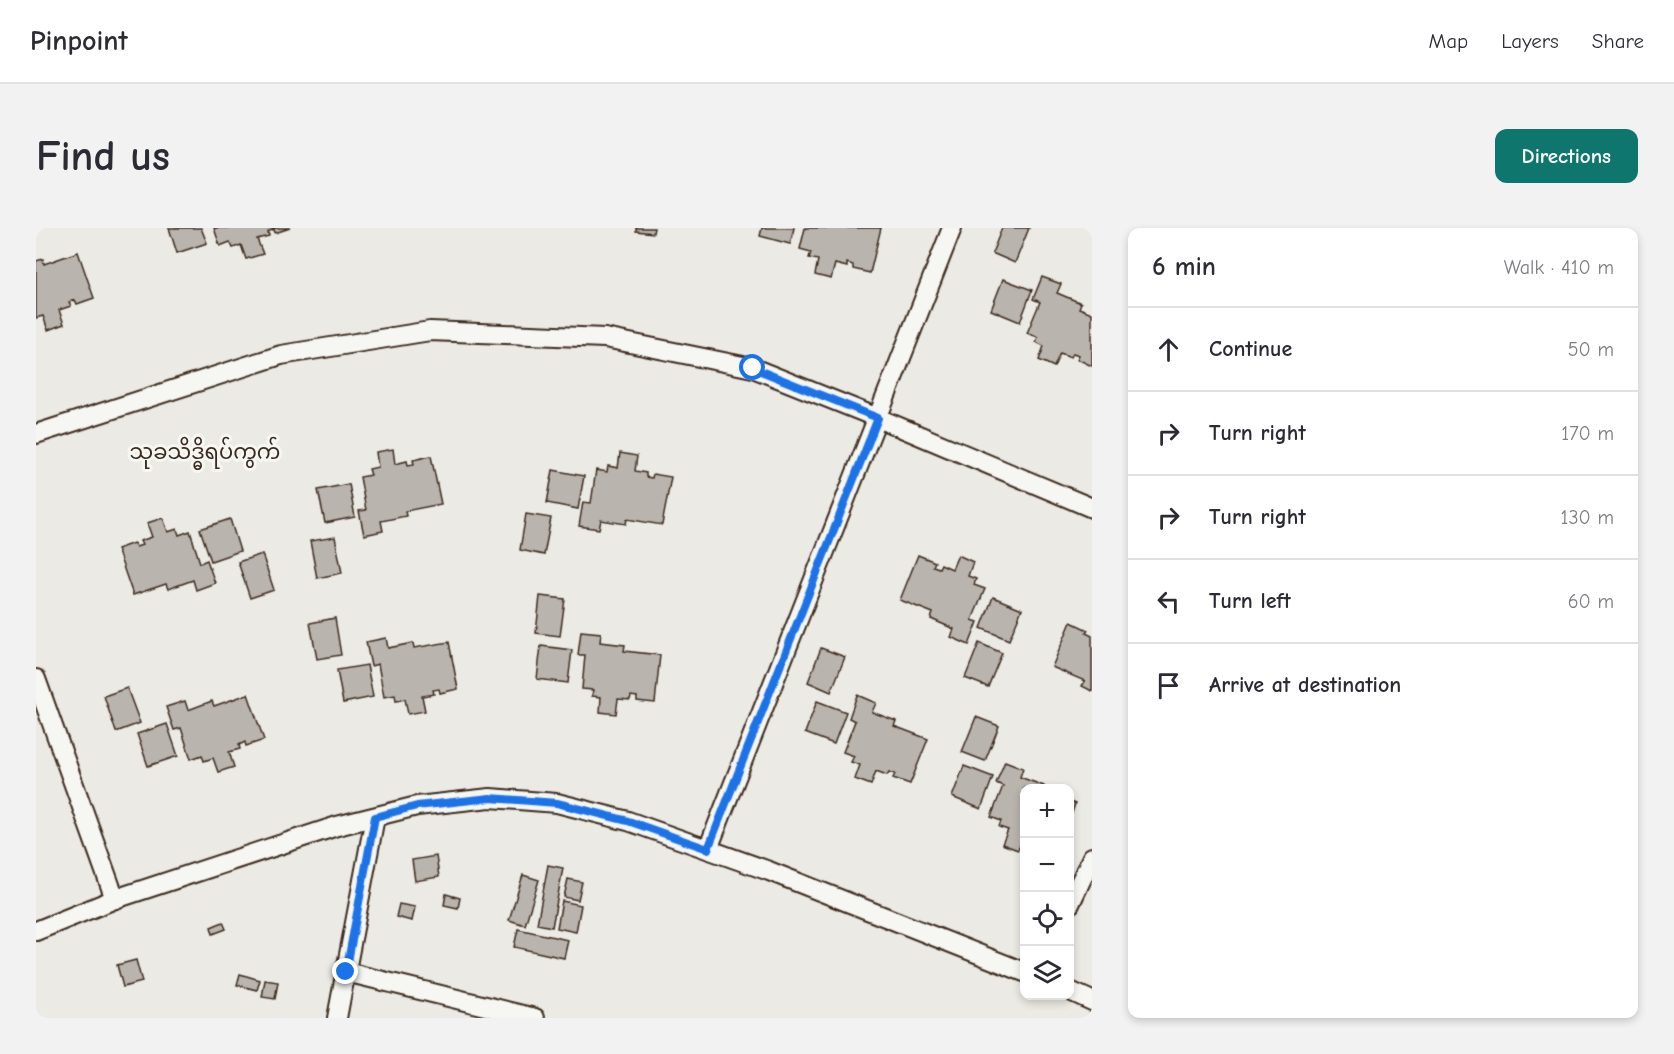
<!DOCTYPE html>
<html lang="en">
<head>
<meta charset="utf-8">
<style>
  body { margin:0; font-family:"Comic Neue","Noto Sans Myanmar",sans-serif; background:#f2f2f3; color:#2b2b33 }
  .controls { position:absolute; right:18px; bottom:18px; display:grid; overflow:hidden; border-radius:12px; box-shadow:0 3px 9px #0003 }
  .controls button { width:54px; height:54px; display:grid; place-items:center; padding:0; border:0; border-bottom:2px solid #e1e1e2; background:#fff; color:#2b2b33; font:30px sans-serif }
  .stop { position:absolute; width:18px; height:18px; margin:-14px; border:4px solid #1a73e8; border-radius:50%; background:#fff }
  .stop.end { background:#1a73e8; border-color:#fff; box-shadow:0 2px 6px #0008 }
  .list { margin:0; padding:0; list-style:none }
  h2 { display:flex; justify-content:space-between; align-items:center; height:78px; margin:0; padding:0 24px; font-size:26px }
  h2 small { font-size:20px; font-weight:400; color:#7c7c81 }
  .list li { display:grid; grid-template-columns:39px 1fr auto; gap:18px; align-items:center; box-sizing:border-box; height:84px; padding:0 24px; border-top:2px solid #e1e1e2 }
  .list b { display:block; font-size:22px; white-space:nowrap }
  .list em { font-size:20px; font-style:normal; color:#7c7c81 }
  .icon { flex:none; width:33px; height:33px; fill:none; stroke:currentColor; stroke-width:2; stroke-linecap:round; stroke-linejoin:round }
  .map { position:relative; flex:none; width:1056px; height:790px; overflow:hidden; border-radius:12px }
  header { display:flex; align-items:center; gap:36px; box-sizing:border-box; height:84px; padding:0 30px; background:#fff; border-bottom:2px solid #e1e1e2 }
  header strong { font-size:28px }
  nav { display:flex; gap:33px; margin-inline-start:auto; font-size:21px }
  .intro { display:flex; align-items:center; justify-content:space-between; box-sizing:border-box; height:144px; padding:0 36px }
  h1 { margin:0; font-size:42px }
  .button { padding:15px 27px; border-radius:12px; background:#0f766e; color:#fff; font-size:21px; font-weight:700 }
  main { display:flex; gap:36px; padding:0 36px }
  aside { flex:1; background:#fff; border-radius:12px; box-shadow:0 3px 9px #0003 }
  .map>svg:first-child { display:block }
  .building { fill:#bab4ae; stroke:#3b2a1e; stroke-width:1.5 }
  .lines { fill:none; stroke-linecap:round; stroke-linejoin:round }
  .minor-casing { stroke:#3b2a1e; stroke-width:22 }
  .minor { stroke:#f6f6f2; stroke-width:18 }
  .route { stroke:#1a73e8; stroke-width:8 }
  .labels { text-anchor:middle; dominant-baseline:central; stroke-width:6; stroke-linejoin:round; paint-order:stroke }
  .quarter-label { font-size:21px; fill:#3b2a1e; stroke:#f6f6f2 }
</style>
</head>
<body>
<header>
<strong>Pinpoint</strong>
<nav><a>Map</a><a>Layers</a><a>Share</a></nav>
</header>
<div class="intro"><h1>Find us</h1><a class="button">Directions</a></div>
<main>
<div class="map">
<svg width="1056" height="790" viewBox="0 0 1056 790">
  <rect width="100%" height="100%" fill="#ebeae5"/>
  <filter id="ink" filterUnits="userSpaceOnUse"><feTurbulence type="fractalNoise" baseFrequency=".0167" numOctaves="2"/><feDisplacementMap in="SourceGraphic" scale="12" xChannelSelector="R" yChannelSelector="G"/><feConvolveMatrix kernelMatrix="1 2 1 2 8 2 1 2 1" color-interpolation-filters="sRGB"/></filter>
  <g filter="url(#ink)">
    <!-- building -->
    <g class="building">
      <polygon points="133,0 165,0 171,15 141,25"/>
      <polygon points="178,0 254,0 239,5 238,1 232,4 233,8 221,11 227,26 210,31 205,17 197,20 194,14 184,18"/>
      <polygon points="600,0 618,0 617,5 600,3"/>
      <polygon points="726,0 758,0 754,16 724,8"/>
      <polygon points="769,0 845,0 834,45 817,41 817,37 811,35 811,39 799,36 795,51 779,47 782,32 773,30 775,24 764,21"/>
      <polygon points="966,0 993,0 979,35 956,25"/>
      <polygon points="42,24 58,70 41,76 39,72 33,74 35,78 23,82 28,96 12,102 7,88 0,90 0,33 7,31 8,36"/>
      <polygon points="1006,49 1025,56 1021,65 1045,75 1043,80 1056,85 1056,138 1041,131 1043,127 1037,125 1035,129 1024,125 1018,139 1003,132 1008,118 1000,114 1002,109 991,105 1004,74 997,71"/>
      <polygon points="967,51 996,62 984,94 955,82"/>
      <polygon points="357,221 359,236 371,233 372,237 378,236 377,232 395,228 405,276 369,283 370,288 345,293 347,303 328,307 323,283 330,282 324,249 335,247 333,241 342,239 340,224"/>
      <polygon points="584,225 601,228 599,243 610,245 610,249 616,250 617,246 635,249 626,297 591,291 590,296 565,292 563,301 543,298 547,274 555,275 560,242 571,244 572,238 582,240"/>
      <polygon points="517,242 548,248 542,281 511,275"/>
      <polygon points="313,256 319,289 289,295 282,262"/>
      <polygon points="490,286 515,290 508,327 484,322"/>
      <polygon points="127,290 132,304 141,301 143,307 154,303 164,335 171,332 179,355 160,362 157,352 132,361 130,356 97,367 81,321 98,315 100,319 106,317 104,313 116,309 111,295"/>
      <polygon points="194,291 204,323 175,333 164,301"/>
      <polygon points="299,309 306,345 281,350 274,313"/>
      <polygon points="226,326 238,362 214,370 202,334"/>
      <polygon points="882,327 899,334 897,338 903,340 905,336 916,341 922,327 937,334 932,348 940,351 938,357 949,361 936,392 942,394 933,417 915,409 918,401 895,391 897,385 864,372"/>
      <polygon points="504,368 529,371 524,408 500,405"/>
      <polygon points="957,369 986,381 973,412 945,400"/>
      <polygon points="299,390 305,427 281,431 274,395"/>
      <polygon points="1035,394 1052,402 1050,405 1056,408 1056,463 1046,458 1049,453 1016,439"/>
      <polygon points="545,403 565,405 564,414 589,417 588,423 624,427 619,475 601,473 601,469 595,468 594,472 582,471 580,486 564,484 565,469 556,468 557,462 546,461 549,427 542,427"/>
      <polygon points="350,410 352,420 377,415 378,420 413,414 422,461 404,465 403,461 397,462 398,466 386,468 389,483 372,486 369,471 360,473 359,467 348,469 342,436 335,438 330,414"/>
      <polygon points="943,415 966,425 952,459 929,450"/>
      <polygon points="505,418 536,422 532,455 501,451"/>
      <polygon points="785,420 809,429 795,464 772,454"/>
      <polygon points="331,437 337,469 307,475 301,442"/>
      <polygon points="91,460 104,495 80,504 68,468"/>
      <polygon points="212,466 228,512 210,518 209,514 203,517 204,521 193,524 198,539 182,544 177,530 168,533 166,527 155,531 145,500 138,502 130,479 149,473 152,482 176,473 178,478"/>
      <polygon points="821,467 840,475 836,484 860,493 858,498 892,511 874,556 857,550 859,546 853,544 851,547 840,543 835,557 819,551 824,537 815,534 818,528 807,524 819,493 813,490"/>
      <polygon points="781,473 810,484 798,516 769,505"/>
      <polygon points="940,489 963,498 949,533 926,524"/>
      <polygon points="131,496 142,528 112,538 101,506"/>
      <polygon points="969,533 987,540 984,549 1008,558 1007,560 988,560 988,609 982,622 966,616 972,602 963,599 965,593 955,589 967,558 960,555"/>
      <polygon points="928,538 957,549 945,581 916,569"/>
      <polygon points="1034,574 1039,576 1034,591"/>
      <polygon points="400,628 403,649 379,653 376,632"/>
      <polygon points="512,637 527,640 516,699 501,696"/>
      <polygon points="487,647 503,652 489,697 473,692"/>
      <polygon points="532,651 546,654 542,672 528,669"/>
      <polygon points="410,666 424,670 422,680 408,677"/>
      <polygon points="526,673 545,677 540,704 521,700"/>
      <polygon points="363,676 379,679 376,693 360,689"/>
      <polygon points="187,694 190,701 177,706 175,699"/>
      <polygon points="482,701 532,712 528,730 478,719"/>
      <polygon points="100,732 106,754 87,759 81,737"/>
      <polygon points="204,746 224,752 221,762 201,757"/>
      <polygon points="229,752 242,754 239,771 226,769"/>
    </g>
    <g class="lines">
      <!-- minor casing -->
      <g class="minor-casing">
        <g id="minor">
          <polyline points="0,206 245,127 394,103 569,110 717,140 842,190 1056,280"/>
          <polyline points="0,451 79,671"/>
          <polyline points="672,621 916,0"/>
          <polyline points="1034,676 1056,629"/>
          <polyline points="0,703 79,671 301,598 381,578 454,570 521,575 592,593 733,643 988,744"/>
          <polyline points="310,744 499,790"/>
          <polyline points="1034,763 1056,773"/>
          <polyline points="301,790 339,589"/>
        </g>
      </g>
      <!-- minor -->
      <use href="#minor" class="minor"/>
    </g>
  </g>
  <g class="lines" filter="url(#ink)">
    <!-- route -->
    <polyline class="route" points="310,744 339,589 381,578 454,570 521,575 592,593 672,621 842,190 717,140"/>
  </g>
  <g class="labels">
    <!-- quarter labels -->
    <g class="quarter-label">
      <text x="169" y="224">သုခသိဒ္ဓိရပ်ကွက်</text>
    </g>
  </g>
</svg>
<div class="controls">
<button>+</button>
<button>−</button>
<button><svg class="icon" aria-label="locate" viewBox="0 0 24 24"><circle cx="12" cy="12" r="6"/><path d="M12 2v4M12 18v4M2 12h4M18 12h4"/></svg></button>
<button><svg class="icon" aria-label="layers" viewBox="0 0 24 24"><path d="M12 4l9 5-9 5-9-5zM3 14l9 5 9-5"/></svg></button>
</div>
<div class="stop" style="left:717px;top:140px"></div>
<div class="stop end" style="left:310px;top:744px"></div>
</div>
<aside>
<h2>6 min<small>Walk · 410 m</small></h2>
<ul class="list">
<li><svg class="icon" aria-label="ahead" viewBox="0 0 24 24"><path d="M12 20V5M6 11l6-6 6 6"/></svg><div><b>Continue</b></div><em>50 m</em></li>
<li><svg class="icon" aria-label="right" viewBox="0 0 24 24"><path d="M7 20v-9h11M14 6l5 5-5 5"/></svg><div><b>Turn right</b></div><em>170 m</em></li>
<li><svg class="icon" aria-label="right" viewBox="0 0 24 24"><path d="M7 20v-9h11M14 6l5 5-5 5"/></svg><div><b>Turn right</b></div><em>130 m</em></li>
<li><svg class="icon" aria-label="left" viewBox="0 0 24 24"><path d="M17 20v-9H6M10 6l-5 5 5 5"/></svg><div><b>Turn left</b></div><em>60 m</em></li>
<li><svg class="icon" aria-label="arrive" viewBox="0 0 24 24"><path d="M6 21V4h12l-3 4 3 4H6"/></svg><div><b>Arrive at destination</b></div></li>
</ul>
</aside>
</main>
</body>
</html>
